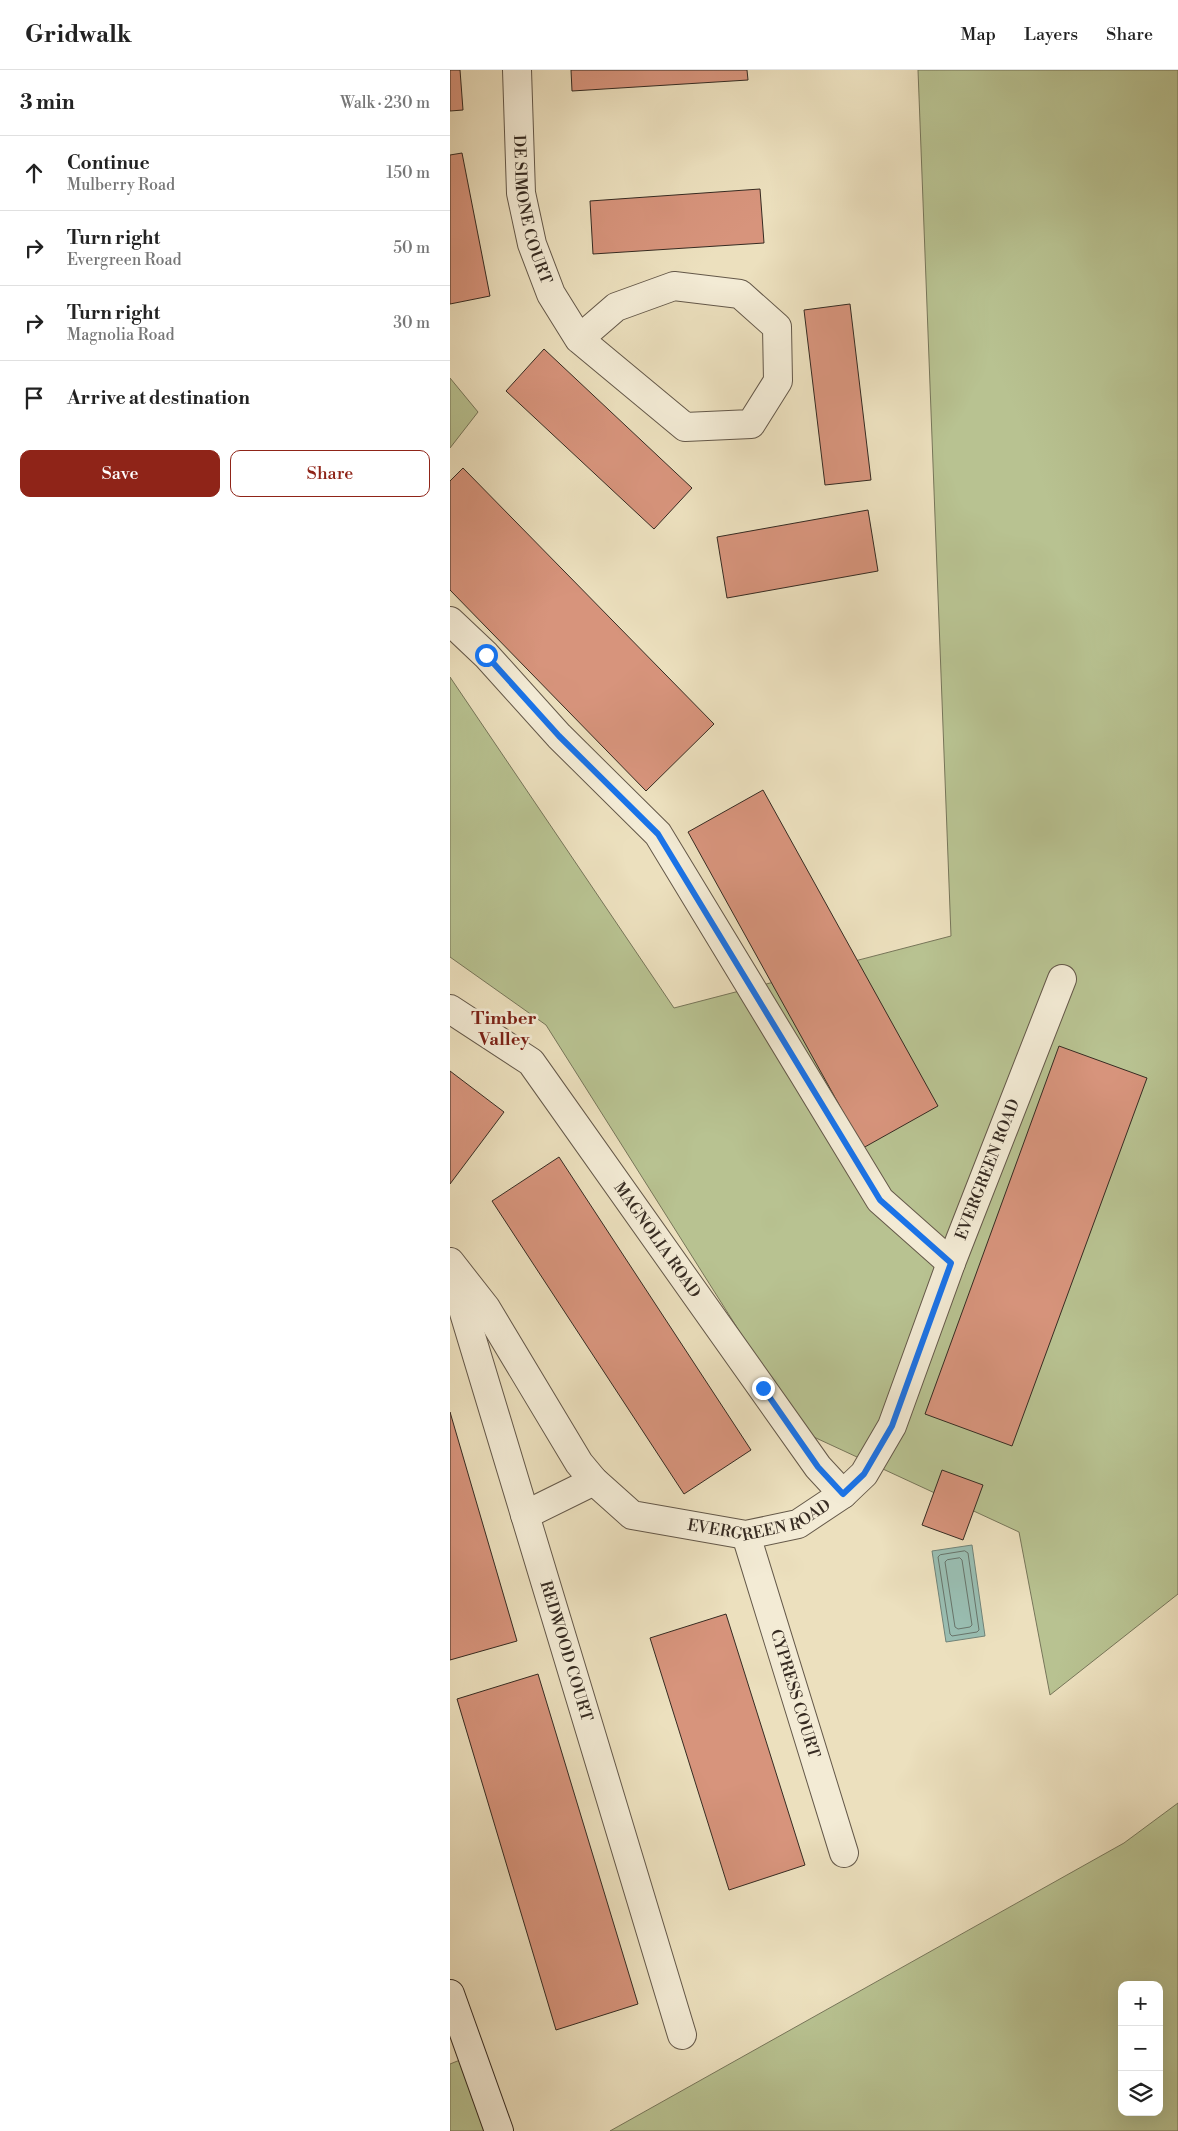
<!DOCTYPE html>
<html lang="en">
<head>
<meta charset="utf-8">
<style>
  body { margin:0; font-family:"Libre Bodoni",serif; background:#f6f6f6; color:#222 }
  .controls { position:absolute; right:15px; bottom:15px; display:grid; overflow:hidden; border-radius:10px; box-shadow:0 5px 20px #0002 }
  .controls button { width:45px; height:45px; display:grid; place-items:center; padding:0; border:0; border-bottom:1px solid #e0e0e0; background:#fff; color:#222; font:25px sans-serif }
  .stop { position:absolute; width:15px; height:15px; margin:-11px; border:4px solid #1a73e8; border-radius:50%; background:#fff }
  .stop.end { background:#1a73e8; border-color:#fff; box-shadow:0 1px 5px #0008 }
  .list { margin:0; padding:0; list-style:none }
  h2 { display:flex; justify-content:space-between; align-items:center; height:65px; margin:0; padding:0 20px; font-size:21px }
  h2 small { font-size:16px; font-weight:400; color:#767676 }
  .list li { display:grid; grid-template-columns:32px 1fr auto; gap:15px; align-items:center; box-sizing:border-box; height:75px; padding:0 20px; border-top:1px solid #e0e0e0 }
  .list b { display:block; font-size:19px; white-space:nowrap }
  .list p { margin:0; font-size:16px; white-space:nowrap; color:#767676 }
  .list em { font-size:16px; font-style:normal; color:#767676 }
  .actions { display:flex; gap:10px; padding:15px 20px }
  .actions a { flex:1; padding:11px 0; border:1px solid #8f2418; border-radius:10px; text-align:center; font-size:18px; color:#8f2418 }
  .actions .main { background:#8f2418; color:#fff }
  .icon { flex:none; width:28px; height:28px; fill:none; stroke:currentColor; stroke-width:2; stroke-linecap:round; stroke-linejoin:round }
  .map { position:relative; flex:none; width:728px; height:2061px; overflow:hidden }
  header { display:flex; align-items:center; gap:30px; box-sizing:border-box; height:70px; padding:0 25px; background:#fff; border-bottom:1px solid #e0e0e0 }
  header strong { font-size:24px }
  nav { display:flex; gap:28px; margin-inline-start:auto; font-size:18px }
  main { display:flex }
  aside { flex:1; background:#fff }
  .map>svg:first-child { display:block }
  .green { fill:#b8c291; stroke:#77765a; fill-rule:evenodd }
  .water { fill:#99bdb1; stroke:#718378 }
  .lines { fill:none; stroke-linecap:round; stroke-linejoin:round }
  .shore { stroke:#68746a; stroke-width:1 }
  .building { fill:#d7947c; stroke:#362b22 }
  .street-casing { stroke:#645849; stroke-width:30 }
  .secondary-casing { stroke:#362b22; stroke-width:30 }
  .street { stroke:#f3ebd5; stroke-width:28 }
  .secondary { stroke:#f3ebd5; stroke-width:28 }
  .route { stroke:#1a73e8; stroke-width:6 }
  .labels { text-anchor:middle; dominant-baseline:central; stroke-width:5; stroke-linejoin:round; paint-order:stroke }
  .street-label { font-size:16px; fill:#362b22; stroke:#f3ebd5 }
  .neighbourhood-label { font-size:18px; font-weight:bold; fill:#7a1f14; stroke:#f3ebd5 }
</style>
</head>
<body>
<header>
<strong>Gridwalk</strong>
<nav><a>Map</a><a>Layers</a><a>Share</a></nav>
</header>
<main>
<aside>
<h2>3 min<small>Walk · 230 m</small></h2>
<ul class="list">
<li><svg class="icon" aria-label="ahead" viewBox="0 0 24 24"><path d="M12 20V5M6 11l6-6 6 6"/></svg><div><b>Continue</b><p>Mulberry Road</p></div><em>150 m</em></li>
<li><svg class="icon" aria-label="right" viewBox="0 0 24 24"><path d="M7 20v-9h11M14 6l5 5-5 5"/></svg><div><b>Turn right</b><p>Evergreen Road</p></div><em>50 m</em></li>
<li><svg class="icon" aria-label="right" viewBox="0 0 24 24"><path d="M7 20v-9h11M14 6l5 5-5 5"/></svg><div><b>Turn right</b><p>Magnolia Road</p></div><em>30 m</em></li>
<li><svg class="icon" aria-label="arrive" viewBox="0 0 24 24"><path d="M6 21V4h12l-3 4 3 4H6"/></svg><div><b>Arrive at destination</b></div></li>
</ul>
<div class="actions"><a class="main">Save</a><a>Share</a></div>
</aside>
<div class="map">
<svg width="728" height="2061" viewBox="0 0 728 2061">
  <rect width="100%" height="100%" fill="#ece0be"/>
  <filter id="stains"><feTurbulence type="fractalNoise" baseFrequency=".004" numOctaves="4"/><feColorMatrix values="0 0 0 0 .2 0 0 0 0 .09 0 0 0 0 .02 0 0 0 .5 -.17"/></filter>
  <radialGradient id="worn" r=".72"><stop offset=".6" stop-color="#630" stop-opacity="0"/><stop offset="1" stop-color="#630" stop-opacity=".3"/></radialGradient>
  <!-- green -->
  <g class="green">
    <polygon points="468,0 728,0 728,1524 600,1625 569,1462 353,1362 96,955 0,887 0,607 224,938 501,866"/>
    <polygon points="0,308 28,342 0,378"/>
    <path d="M728 1733V2061H160L674 1773ZM672 1915H709V2042H672Z"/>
    <polygon points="10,1990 41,2061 0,2061 0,1994"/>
  </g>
  <!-- water -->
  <polygon class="water" points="522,1475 535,1566 496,1572 482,1481"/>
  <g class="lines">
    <!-- shore -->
    <g class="shore">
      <polygon points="515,1481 518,1483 529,1560 527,1562 502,1566 500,1564 488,1487 490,1485"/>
      <polygon points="510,1488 512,1490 522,1555 520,1557 508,1559 505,1557 495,1492 497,1490"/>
    </g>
  </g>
  <!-- building -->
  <g class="building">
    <polygon points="0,0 10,0 13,40 0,41"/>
    <polygon points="121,0 297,0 298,10 122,21"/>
    <polygon points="12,83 40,226 0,234 0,85"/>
    <polygon points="310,119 314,173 143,184 140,131"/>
    <polygon points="400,234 421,410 375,415 354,240"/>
    <polygon points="94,279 242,418 204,459 56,321"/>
    <polygon points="13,398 264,654 196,721 0,520 0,411"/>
    <polygon points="418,440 428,501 277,528 267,467"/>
    <polygon points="313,720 488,1036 413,1078 238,762"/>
    <polygon points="609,976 697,1008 562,1376 475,1344"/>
    <polygon points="0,1001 54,1042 0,1114"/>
    <polygon points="109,1087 301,1380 234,1424 42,1131"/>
    <polygon points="0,1342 67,1571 0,1590"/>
    <polygon points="492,1400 533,1415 513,1470 472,1455"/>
    <polygon points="276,1544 355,1795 279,1820 200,1568"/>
    <polygon points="88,1604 188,1934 106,1960 7,1629"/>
  </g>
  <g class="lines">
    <!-- street casing -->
    <g class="street-casing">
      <g id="street">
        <path id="s1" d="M67 0 71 123 82 174 101 224 129 269 235 357 301 354 328 311 327 257 290 224 224 216 166 237 129 269"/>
        <polyline points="0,551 36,585 109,666 208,764 430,1130 501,1193"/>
        <path id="s2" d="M0 939 81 992 368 1397 393 1424"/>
        <path id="s3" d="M0 1192 36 1238 129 1393 144 1411 182 1445 296 1465 348 1454 393 1424 414 1404 442 1356 501 1193 612 909"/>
        <path id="s4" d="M2 1203 232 1965"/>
        <polyline points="75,1445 144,1411"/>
        <path id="s5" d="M296 1465 394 1783"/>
      </g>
    </g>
    <!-- secondary casing -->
    <g class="secondary-casing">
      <polyline id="secondary" points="0,1924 49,2061"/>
    </g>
    <!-- street -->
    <use href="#street" class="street"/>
    <!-- secondary -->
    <use href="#secondary" class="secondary"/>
  </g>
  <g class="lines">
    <!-- route -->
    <polyline class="route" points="36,585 109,666 208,764 430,1130 501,1193 442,1356 414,1404 393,1424 368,1397 313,1318"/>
  </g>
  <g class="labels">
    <!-- street labels -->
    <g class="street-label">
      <text stroke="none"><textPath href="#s1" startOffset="141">DE SIMONE COURT</textPath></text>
      <text stroke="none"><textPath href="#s3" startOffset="895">EVERGREEN ROAD</textPath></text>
      <text stroke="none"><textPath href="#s2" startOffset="315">MAGNOLIA ROAD</textPath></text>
      <text stroke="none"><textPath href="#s3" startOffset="445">EVERGREEN ROAD</textPath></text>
      <text stroke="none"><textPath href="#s4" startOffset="395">REDWOOD COURT</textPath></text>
      <text stroke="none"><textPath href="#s5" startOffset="166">CYPRESS COURT</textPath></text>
    </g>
    <!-- neighbourhood labels -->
    <g class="neighbourhood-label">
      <text x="54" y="948">Timber<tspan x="54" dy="21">Valley</tspan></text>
    </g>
  </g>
  <rect width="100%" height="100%" filter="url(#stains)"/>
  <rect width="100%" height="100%" fill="url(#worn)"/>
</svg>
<div class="controls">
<button>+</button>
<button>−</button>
<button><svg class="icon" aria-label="layers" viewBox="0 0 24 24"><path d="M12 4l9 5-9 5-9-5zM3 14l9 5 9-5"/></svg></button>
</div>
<div class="stop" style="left:36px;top:585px"></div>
<div class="stop end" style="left:313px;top:1318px"></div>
</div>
</main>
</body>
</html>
